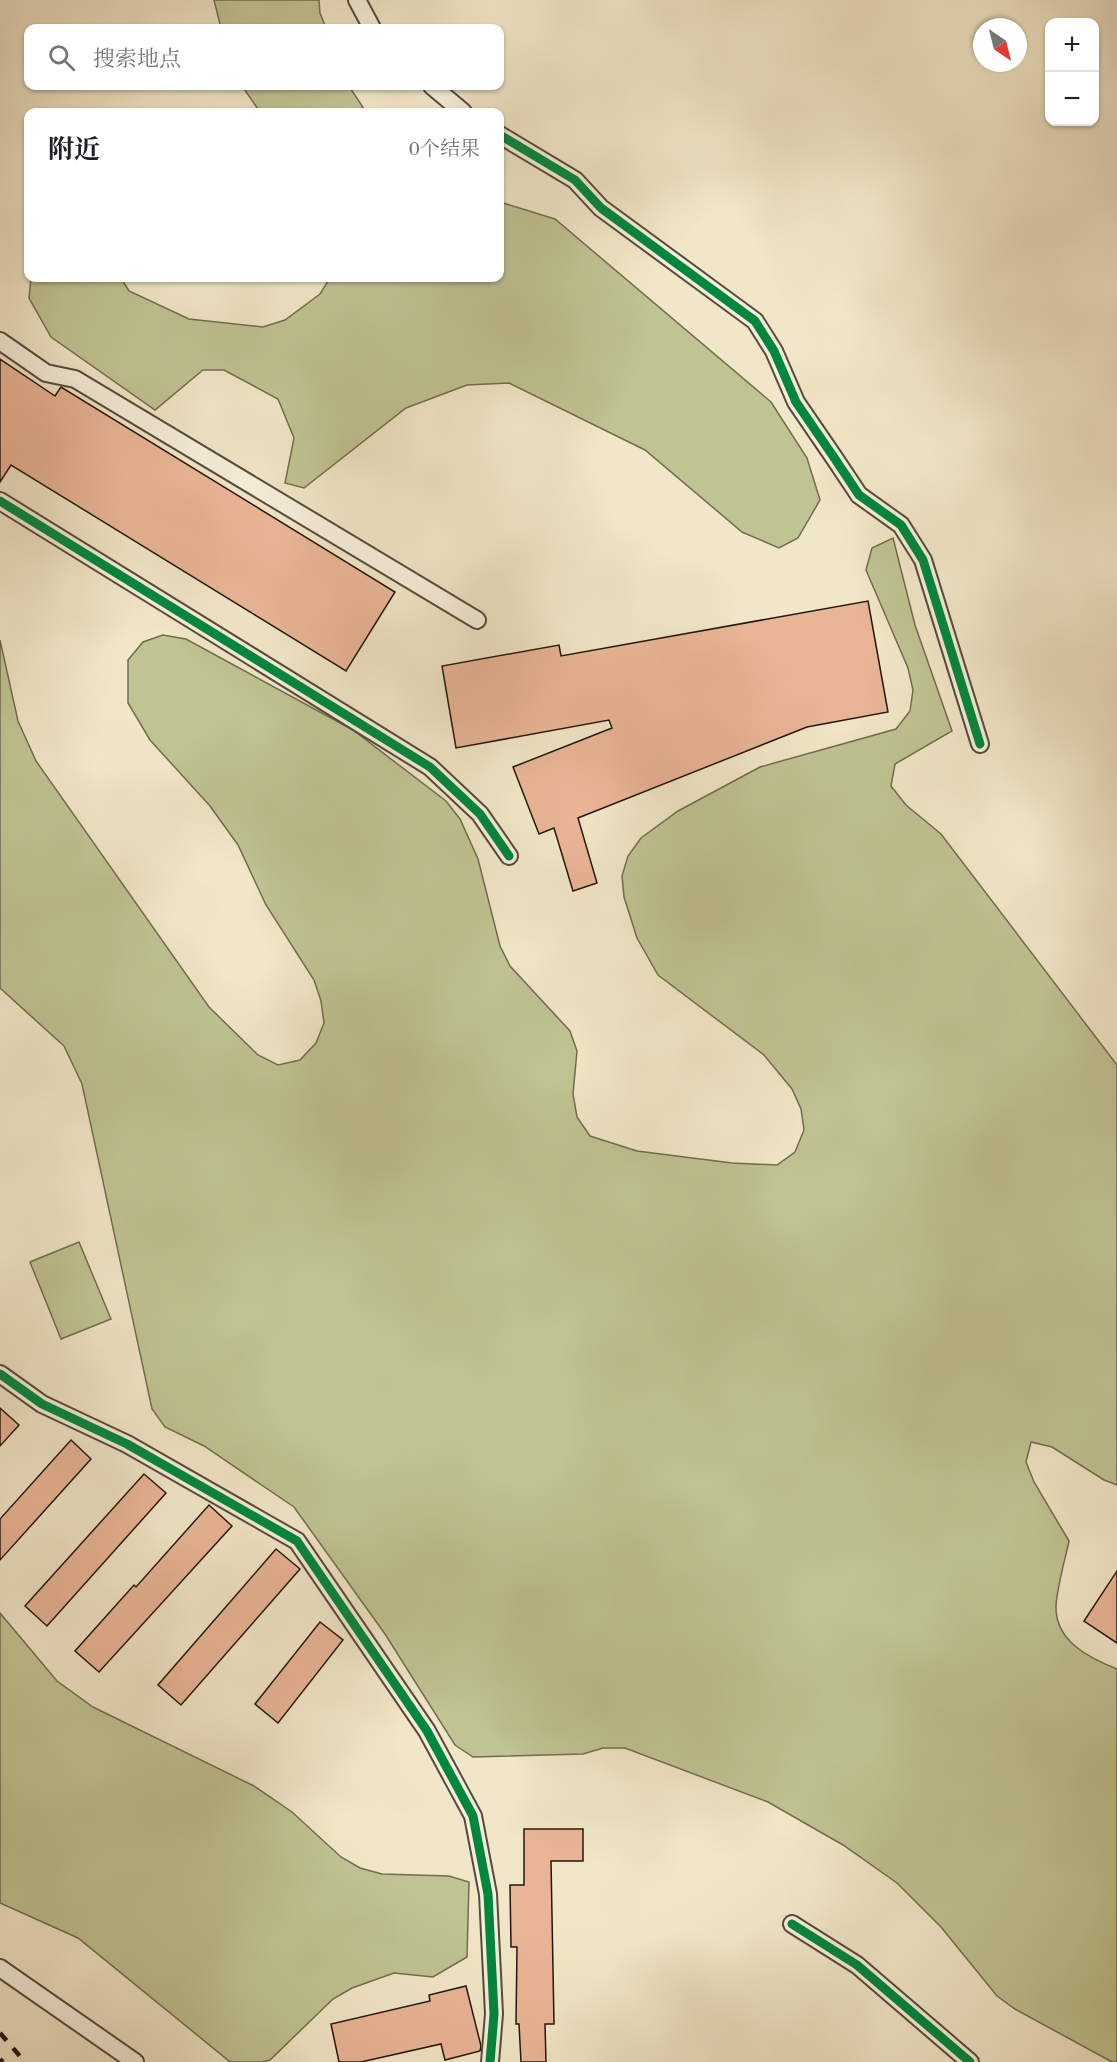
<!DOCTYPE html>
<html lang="zh">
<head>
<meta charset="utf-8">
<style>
  body { margin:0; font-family:"Old Standard TT","Noto Serif SC",serif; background:#f6f6f6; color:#202124 }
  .controls { position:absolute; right:18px; top:18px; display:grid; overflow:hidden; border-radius:12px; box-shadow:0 2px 4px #0004 }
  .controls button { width:54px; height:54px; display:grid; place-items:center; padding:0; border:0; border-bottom:2px solid #e0e0e0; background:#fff; color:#202124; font:30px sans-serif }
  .compass { position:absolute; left:973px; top:18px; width:54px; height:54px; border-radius:50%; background:#fff; box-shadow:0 2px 4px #0004; rotate:145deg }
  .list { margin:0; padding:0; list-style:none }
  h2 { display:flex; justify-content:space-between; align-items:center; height:78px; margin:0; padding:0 24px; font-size:26px }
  h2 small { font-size:20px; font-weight:400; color:#757577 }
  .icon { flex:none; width:33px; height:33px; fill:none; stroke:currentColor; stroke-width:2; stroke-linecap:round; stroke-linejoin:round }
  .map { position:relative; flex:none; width:1117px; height:2062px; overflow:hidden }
  .search { position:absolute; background:#fff; box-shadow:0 2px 4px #0004; left:24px; top:24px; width:480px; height:66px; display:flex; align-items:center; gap:15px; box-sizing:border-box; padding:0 21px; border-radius:12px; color:#757577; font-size:22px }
  .panel { position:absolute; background:#fff; box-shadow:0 2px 4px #0004; left:24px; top:108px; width:480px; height:174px; border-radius:12px }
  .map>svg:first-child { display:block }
  .green { fill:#c0c392; stroke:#726c51; stroke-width:1.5 }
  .building { fill:#e9b596; stroke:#241610; stroke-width:1.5 }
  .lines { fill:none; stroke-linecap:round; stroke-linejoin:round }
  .street-casing { stroke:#574a3e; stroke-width:20 }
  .street { stroke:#f6efdb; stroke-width:16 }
  .rail { stroke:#241610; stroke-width:4.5; stroke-dasharray:10 10; stroke-linecap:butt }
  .cycleway-casing { stroke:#f6efdb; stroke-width:13 }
  .cycleway { stroke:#00873e; stroke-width:9 }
</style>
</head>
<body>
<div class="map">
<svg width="1117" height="2062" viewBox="0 0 1117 2062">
  <rect width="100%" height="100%" fill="#f1e6c7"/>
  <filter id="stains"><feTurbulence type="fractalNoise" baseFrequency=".00333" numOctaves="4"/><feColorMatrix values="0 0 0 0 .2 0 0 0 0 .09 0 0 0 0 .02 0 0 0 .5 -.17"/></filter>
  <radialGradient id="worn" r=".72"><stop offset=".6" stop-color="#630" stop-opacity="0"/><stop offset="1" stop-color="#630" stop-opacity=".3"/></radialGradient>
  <!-- green -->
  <g class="green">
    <polygon points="214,0 319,0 320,13 326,28 221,28"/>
    <polygon points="242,86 349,86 366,112 260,112"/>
    <polygon points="500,202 555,219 771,402 807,458 820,500 798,538 779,548 742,532 645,450 509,383 467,385 406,408 304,488 285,483 294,438 278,399 224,370 203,370 155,410 51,337 29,298 31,278 121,278 129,291 189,319 263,327 285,320 320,294 330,278 500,278"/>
    <path d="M893 538 915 625 952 731 895 764 891 786 906 805 941 834 1117 1065V1485L1104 1480 1052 1447 1031 1442 1026 1462 1034 1482 1069 1541C1065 1560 1057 1587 1056 1606 1055 1641 1089 1658 1117 1669V2062H1112L1015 2009 997 1996 941 1927 897 1883 843 1845 768 1802 625 1748H603L583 1754 473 1757 455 1745 385 1634 294 1507 204 1446 165 1427 152 1409 82 1084 64 1046 0 988V640L18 721 36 761 209 1007 258 1055 278 1065 300 1060 316 1043 324 1023 321 1001 314 980 266 905 238 845 210 806 150 740 128 703V660L143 642 163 635 186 639 353 730 446 801 460 819 478 859 500 946 510 966 570 1031 577 1051 573 1094 577 1117 590 1136 637 1151 732 1163 777 1165 795 1152 804 1130 801 1109 792 1089 764 1055 658 975 637 938 624 897 622 876 628 856 641 838 678 811 760 767 896 729 910 711 913 690 908 668 866 570 872 548Z"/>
    <polygon points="79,1242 111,1319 61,1339 30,1262"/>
    <polygon points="0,1613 57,1681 93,1707 254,1786 292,1812 341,1857 360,1868 382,1874 449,1876 469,1882 467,1957 433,1977 394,1973 352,1988 333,1999 270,2060 262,2062 232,2062 229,2061 78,1938 0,1903"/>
  </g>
  <!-- building -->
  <g class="building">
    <polygon points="0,359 55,396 61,387 395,592 346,671 11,465 0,482"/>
    <polygon points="868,601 888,712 807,727 578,818 597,883 573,891 554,828 539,834 513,767 612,728 609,720 456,748 442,666 559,645 561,656"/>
    <polygon points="0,1408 19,1425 0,1446"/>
    <polygon points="71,1440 91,1459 0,1560 0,1519"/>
    <polygon points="144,1474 166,1493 47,1626 25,1606"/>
    <polygon points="209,1505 232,1526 99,1672 75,1651 134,1585 136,1587"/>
    <polygon points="276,1549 300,1569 181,1705 158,1685"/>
    <polygon points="1117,1571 1117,1643 1084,1621"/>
    <polygon points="320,1622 343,1640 278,1723 255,1704"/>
    <polygon points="524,1829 583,1829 583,1861 551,1861 554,2024 545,2024 546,2062 521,2062 519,2024 516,2024 517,1947 511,1947 510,1885 524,1885"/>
    <polygon points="466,1986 481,2046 480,2051 445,2060 441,2044 361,2062 339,2062 331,2024 430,2001 429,1995"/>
  </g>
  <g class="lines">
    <!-- street casing -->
    <g class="street-casing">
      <g id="street">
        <polyline points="357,0 372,28"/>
        <polyline points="432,86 463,112"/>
        <polyline points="500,135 575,180 601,208 755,321 774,351 796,402 835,459 859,495 901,525 923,560 980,744"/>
        <polyline points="0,341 46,373 75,379 477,620"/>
        <polyline points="0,501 430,767 480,814 509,856"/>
        <polyline points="0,1374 42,1404 127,1444 297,1541 427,1731 473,1816 488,1894 494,2014 490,2062"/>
        <polyline points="792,1924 857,1965 970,2062"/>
        <polyline points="0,1968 135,2062"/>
      </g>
    </g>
    <!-- street -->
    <use href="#street" class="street"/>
    <!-- rail -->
    <g class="rail">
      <polyline points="0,2033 25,2062"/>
      <polyline points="0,2059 3,2062"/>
    </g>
    <!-- cycleway casing -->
    <g class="cycleway-casing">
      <g id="cycleway">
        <polyline points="500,135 575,180 601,208 755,321 774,351 796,402 835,459 859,495 901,525 923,560 980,744"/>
        <polyline points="0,501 430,767 480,814 509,856"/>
        <polyline points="0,1374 42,1404 127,1444 297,1541 427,1731 473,1816 488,1894 494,2014 490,2062"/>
        <polyline points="792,1924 857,1965 970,2062"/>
      </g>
    </g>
    <!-- cycleway -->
    <use href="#cycleway" class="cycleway"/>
  </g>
  <rect width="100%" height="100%" filter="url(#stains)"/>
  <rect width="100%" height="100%" fill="url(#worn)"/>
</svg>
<div class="controls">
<button>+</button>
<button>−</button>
</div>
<svg class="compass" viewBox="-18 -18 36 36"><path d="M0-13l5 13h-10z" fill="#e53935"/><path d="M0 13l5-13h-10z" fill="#757577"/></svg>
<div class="search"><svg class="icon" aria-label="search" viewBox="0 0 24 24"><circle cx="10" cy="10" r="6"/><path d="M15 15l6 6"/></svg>搜索地点</div>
<section class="panel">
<h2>附近<small>0个结果</small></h2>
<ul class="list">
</ul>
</section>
</div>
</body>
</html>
